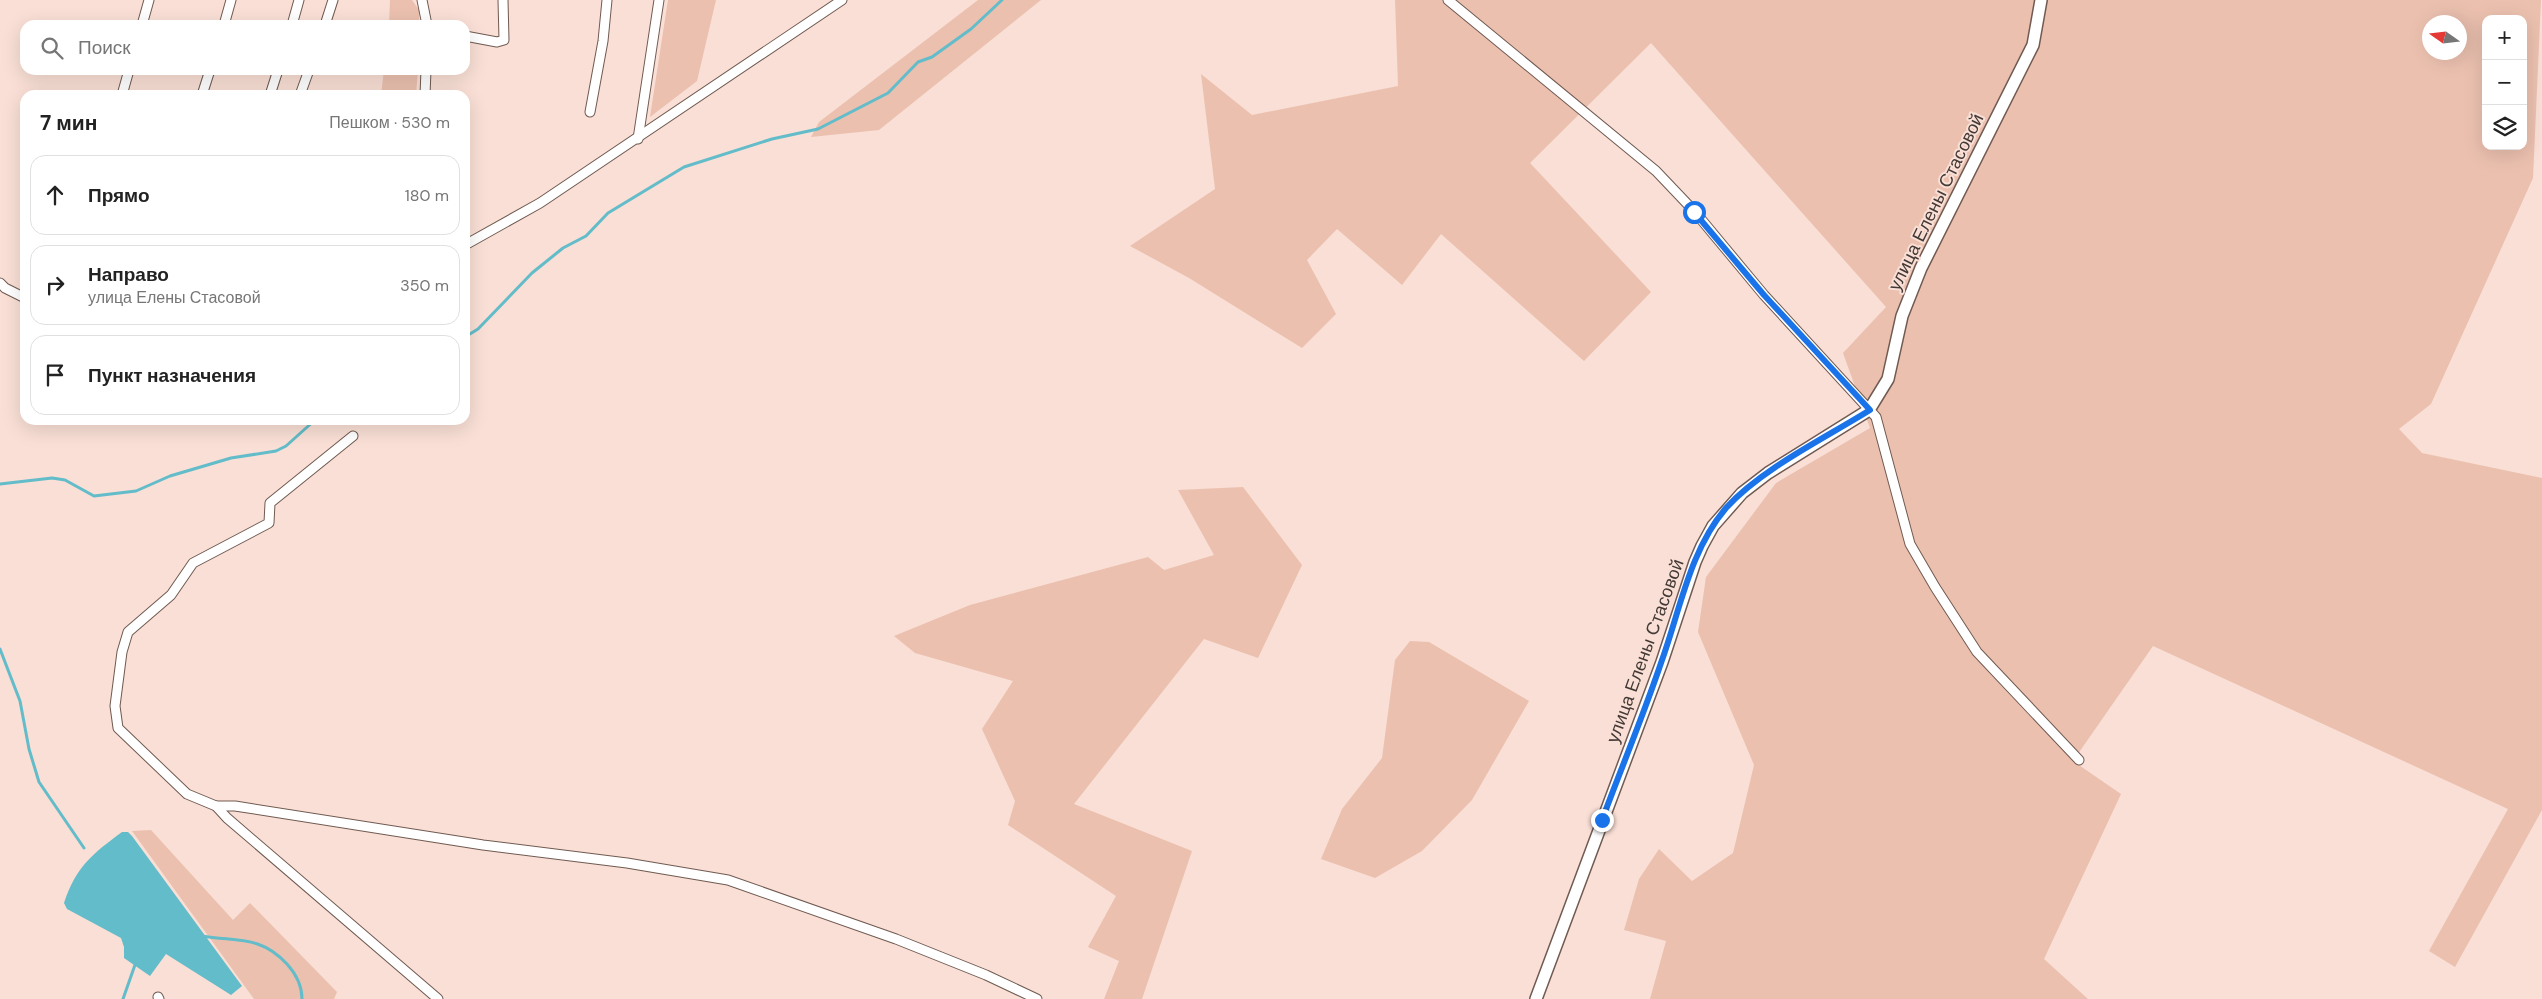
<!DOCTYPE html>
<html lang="ru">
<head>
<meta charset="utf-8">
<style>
  body { margin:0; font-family:"DM Sans",sans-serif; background:#f6f6f6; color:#222 }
  .controls { position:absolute; right:15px; top:15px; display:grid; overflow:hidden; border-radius:10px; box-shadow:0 5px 20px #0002 }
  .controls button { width:45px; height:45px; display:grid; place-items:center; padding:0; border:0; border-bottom:1px solid #e0e0e0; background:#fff; color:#222; font:25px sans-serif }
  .compass { position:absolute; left:2422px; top:15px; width:45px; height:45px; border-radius:50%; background:#fff; box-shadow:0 5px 20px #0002; rotate:284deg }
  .stop { position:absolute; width:15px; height:15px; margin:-11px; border:4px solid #1a73e8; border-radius:50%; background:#fff }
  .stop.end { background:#1a73e8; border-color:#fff; box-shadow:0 1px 5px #0008 }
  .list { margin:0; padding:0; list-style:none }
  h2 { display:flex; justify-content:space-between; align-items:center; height:65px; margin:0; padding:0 20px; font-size:21px }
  h2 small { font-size:16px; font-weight:400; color:#767676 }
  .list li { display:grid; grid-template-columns:32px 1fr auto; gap:15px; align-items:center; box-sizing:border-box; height:80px; margin:0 10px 10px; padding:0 10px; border:1px solid #e0e0e0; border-radius:15px }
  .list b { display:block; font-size:19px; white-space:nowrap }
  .list p { margin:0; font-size:16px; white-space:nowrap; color:#767676 }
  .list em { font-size:16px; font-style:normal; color:#767676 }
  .icon { flex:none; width:28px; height:28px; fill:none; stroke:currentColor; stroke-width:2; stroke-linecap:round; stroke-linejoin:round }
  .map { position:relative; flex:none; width:2542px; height:999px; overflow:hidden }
  .search { position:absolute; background:#fff; box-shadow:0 5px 20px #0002; left:20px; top:20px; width:450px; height:55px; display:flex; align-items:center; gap:12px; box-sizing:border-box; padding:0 18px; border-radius:15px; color:#767676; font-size:19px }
  .panel { position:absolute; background:#fff; box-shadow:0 5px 20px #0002; left:20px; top:90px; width:450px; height:335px; border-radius:15px }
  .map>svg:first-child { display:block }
  .green { fill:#ebc0af; fill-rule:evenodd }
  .water { fill:#63bcc9 }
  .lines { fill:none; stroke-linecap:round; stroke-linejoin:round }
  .stream { stroke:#63bcc9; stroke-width:3 }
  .minor-casing { stroke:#705a51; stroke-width:11 }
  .secondary-casing { stroke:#705a51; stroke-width:14 }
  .minor { stroke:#fff; stroke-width:9 }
  .secondary { stroke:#fff; stroke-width:11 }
  .route { stroke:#1a73e8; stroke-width:6 }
  .labels { text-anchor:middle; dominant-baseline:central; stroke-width:4; stroke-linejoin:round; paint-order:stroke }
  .street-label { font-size:18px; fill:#433935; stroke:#f9dfd5 }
</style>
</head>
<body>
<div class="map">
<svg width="2542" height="999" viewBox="0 0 2542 999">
  <rect width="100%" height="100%" fill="#f9dfd5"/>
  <!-- green -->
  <g class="green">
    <polygon points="390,0 412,0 419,10 419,25 389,25"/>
    <polygon points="668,0 716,0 697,81 650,117"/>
    <polygon points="978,0 1041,0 879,130 811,137 819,122"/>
    <path d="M1395 0H2541L2533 178 2431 404 2399 429 2422 453 2542 478V810L2455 967 2429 951 2508 809 2153 646 2073 761 2121 794 2044 959 2088 999H1650L1666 941 1624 930 1639 879 1659 849 1692 881 1733 853 1754 765 1698 632 1706 577 1776 483 1870 428 1843 353 1886 307 1651 43 1530 163 1651 292 1584 361 1441 234 1402 285 1337 229 1307 260 1336 314 1302 348 1189 278 1130 246 1215 189 1201 74 1252 115 1398 86ZM2486 19H2523V146H2486ZM2430 22H2460V52H2430Z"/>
    <polygon points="384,70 418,70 416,95 381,95"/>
    <polygon points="1243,487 1302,565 1258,658 1204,639 1074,804 1192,851 1142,999 1104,999 1119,961 1088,947 1116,896 1008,825 1015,801 982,729 1013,681 915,653 894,636 970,605 1148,557 1164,570 1214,555 1178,490"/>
    <polygon points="1410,641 1429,642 1529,701 1472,800 1422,851 1375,878 1321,859 1342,809 1382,758 1395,660"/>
    <polygon points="151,830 233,920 250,903 337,992 334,999 254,999 132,831"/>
  </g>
  <!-- water -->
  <path class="water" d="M122 832H128L132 836 242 986 231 995 166 954 150 976 124 958V947L121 938 67 909 64 903C76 867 92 854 122 832Z"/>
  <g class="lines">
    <!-- stream -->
    <g class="stream">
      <polyline points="465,337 478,329 532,273 563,248 586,236 608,213 684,167 772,139 818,129 888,93 918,62 932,57 971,29 1002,0"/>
      <polyline points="0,484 52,478 65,480 94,496 136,491 170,476 231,458 276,451 286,446 315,420"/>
      <polyline points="0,649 20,701 29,749 39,782 84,848"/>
      <path d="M202 936C237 942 260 935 287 964 296 974 302 986 302 999"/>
      <polyline points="123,999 136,962"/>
    </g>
    <!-- minor casing -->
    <g class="minor-casing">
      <g id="minor">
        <polyline points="422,0 427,25"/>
        <polyline points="1448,0 1656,171 1695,212 1764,295 1876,417 1910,544 1935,587 1977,652 2079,760"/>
        <polyline points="142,25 149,0"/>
        <polyline points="224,25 231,0"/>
        <polyline points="292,25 299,0"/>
        <polyline points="325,25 333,0"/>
        <polyline points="465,36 497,42 504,40 503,0"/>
        <polyline points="122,95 129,70"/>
        <polyline points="202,95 210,70"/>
        <polyline points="270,95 278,70"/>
        <polyline points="300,95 309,70"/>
        <polyline points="425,95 426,70"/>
        <polyline points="590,112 603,41 607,0"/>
        <polyline points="638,139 659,0"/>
        <polyline points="465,245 540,203 842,0"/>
        <polyline points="0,283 5,288 25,298"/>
        <polyline points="353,436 270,503 269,523 193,563 171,595 128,632 122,652 115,706 118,728 187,794 216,806 227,818 438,999"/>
        <polyline points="216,806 235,806 483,845 627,863 728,880 896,939 986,975 1037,999"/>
        <polyline points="158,997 159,999"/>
      </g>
    </g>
    <!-- secondary casing -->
    <g class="secondary-casing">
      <polyline id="secondary" points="1536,999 1662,662 1695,562 1702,546 1713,526 1742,493 1768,473 1869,410 1888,379 1902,316 1921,268 2033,45 2041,0"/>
    </g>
    <!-- minor -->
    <use href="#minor" class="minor"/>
    <!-- secondary -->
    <use href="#secondary" class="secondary"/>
  </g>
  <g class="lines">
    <!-- route -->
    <path class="route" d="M1602 820C1622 766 1644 714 1662 660 1680 610 1690 550 1726 508 1761 469 1825 438 1870 410L1764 295 1694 212"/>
  </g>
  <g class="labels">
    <!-- street labels -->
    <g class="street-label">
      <text transform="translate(1936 202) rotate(-64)">улица Елены Стасовой</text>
      <text transform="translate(1645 651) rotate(-70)">улица Елены Стасовой</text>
    </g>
  </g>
</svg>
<div class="controls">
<button>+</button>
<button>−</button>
<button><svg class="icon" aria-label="layers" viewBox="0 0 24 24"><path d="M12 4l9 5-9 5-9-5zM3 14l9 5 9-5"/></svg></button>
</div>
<svg class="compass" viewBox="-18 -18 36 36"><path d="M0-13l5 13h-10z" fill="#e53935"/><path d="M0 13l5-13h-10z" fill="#767676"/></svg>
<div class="stop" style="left:1694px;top:212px"></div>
<div class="stop end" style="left:1602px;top:820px"></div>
<div class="search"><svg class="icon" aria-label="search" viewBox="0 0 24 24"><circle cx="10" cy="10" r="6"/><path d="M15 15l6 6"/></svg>Поиск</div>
<section class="panel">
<h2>7 мин<small>Пешком · 530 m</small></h2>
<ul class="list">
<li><svg class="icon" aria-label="ahead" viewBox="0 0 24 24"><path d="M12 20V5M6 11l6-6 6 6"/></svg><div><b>Прямо</b></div><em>180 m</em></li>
<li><svg class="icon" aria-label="right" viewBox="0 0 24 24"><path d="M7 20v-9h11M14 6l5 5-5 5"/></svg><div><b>Направо</b><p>улица Елены Стасовой</p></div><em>350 m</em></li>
<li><svg class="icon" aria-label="arrive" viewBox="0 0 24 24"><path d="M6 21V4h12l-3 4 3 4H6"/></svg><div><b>Пункт назначения</b></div></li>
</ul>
</section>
</div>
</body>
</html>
